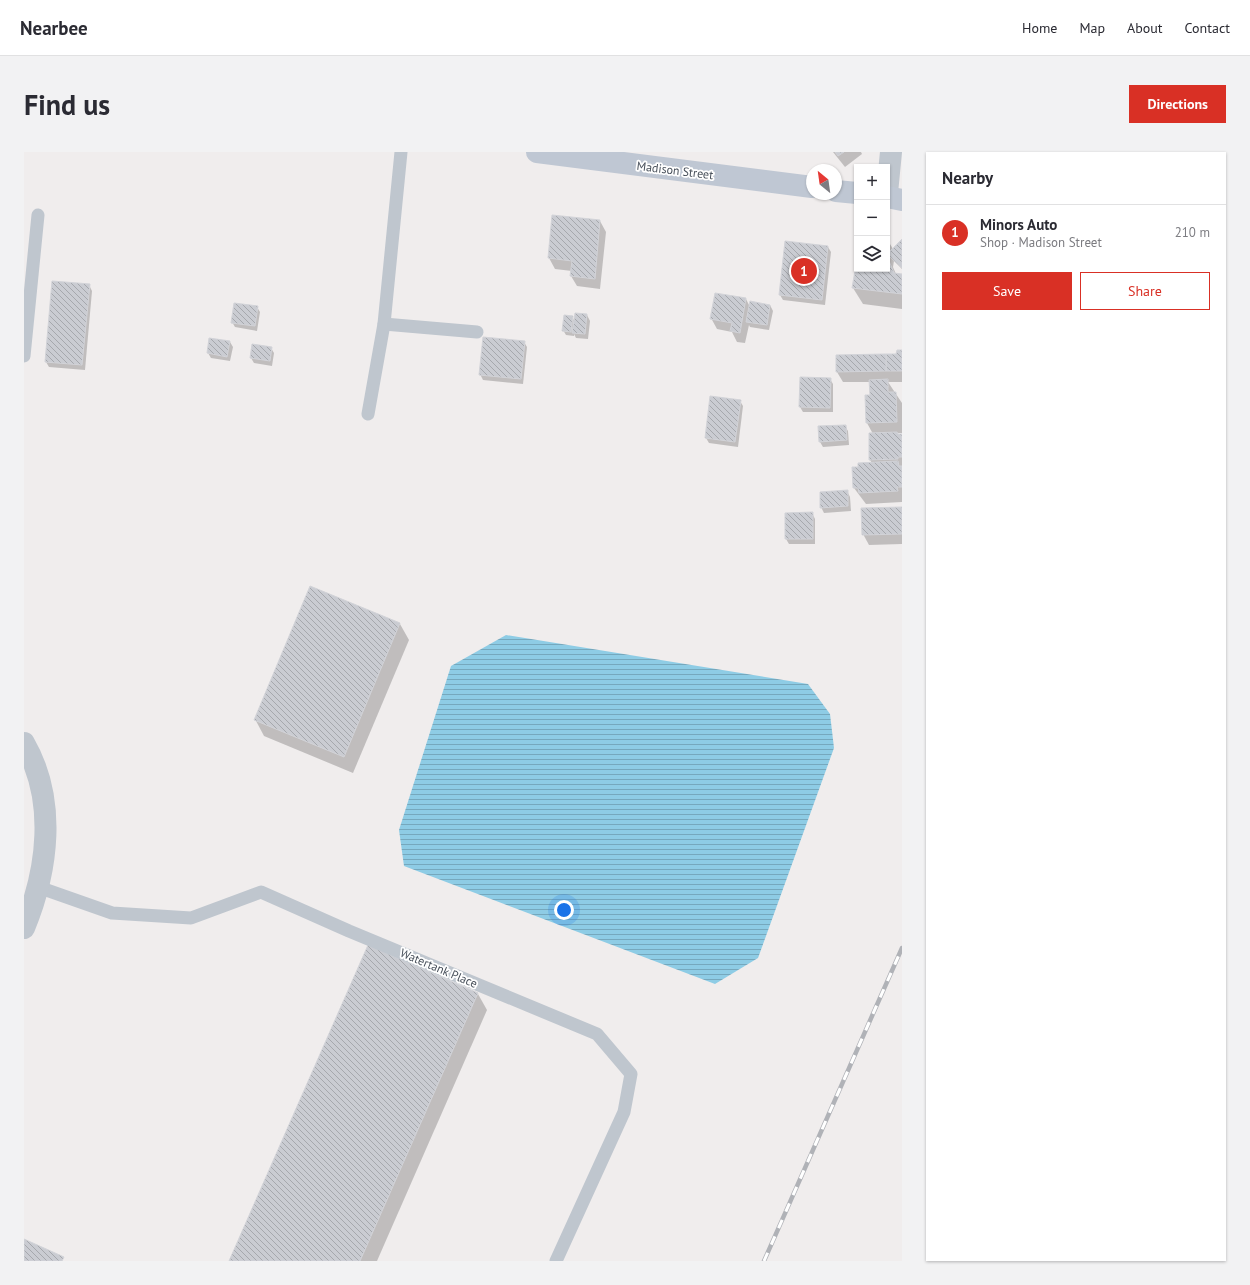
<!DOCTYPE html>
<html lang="en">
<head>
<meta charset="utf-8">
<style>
  body { margin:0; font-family:"PT Sans",sans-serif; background:#f2f2f3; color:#2b2b33 }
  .controls { position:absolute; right:12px; top:12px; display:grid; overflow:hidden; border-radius:0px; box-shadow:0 1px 3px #0004 }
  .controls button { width:36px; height:36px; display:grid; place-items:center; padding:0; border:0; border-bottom:1px solid #e1e1e2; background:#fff; color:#2b2b33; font:20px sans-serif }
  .compass { position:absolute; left:782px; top:12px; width:36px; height:36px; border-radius:50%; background:#fff; box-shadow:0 1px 3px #0004; rotate:331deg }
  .you { position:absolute; left:540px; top:758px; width:14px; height:14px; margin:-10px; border:3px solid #fff; border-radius:50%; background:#1a73e8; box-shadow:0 0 0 6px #1a73e833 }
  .badge { display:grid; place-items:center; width:26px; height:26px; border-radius:50%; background:#d93025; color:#fff; font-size:13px; font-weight:700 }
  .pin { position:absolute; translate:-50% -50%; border:2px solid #fff; box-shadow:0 1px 4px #0006 }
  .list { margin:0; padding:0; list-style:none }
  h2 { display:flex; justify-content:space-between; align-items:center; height:52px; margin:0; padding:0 16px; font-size:17px }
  h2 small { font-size:13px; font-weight:400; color:#7c7c81 }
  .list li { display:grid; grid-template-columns:26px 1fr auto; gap:12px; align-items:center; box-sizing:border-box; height:56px; padding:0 16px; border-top:1px solid #e1e1e2 }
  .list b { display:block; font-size:15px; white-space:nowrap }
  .list p { margin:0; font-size:13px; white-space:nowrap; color:#7c7c81 }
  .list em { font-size:13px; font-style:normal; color:#7c7c81 }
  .actions { display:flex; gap:8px; padding:12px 16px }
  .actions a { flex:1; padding:9px 0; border:1px solid #d93025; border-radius:0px; text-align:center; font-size:14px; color:#d93025 }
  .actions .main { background:#d93025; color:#fff }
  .icon { flex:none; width:22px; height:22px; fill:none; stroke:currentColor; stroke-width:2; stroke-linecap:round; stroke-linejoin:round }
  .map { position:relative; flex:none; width:878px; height:1109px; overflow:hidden; border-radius:0px }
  header { display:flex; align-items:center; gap:24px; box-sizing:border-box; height:56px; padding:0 20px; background:#fff; border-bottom:1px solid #e1e1e2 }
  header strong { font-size:19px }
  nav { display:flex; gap:22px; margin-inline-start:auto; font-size:14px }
  .intro { display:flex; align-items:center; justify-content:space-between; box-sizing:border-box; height:96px; padding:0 24px }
  h1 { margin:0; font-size:28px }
  .button { padding:10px 18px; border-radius:0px; background:#d93025; color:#fff; font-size:14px; font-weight:700 }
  main { display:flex; gap:24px; padding:0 24px }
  aside { flex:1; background:#fff; border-radius:0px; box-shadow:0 1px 3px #0004 }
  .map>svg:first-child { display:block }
  .water { fill:url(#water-rules) }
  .shadow { fill:#0003 }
  .building { fill:url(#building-back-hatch); stroke:#d2d3d8 }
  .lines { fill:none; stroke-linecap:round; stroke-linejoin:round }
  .service { stroke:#bfc6ce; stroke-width:13 }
  .tertiary { stroke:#bfc6ce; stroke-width:22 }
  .secondary { stroke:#bfc7d3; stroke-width:22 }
  .rail-casing { stroke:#b0b2b7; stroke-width:4.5 }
  .rail { stroke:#fff; stroke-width:3; stroke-dasharray:9; stroke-linecap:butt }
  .labels { text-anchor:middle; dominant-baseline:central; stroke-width:3.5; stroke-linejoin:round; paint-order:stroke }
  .street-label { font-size:12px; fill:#474f59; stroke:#fff }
</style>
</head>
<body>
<header>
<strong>Nearbee</strong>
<nav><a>Home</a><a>Map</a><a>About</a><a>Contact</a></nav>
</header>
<div class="intro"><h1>Find us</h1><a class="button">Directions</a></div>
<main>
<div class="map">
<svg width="878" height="1109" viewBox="0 0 878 1109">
  <defs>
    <pattern id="water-rules" width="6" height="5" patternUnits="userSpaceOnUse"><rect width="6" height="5" fill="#8ecce5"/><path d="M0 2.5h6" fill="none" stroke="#76a8bd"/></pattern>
    <pattern id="building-back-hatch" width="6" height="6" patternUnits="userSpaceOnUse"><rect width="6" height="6" fill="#caccd2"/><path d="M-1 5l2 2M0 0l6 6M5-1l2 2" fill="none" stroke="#a6a8ad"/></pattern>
  </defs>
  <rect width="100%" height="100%" fill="#f0eded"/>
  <!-- water -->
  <polygon class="water" points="482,483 784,532 806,562 810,596 734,806 691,832 380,714 375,678 427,514"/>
  <!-- shadow -->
  <g class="shadow">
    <polygon points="809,0 837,0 838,2 821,15"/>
    <polygon points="529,64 576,69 582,80 576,137 553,134 547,124 548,119 531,117 525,106"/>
    <polygon points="863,87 869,97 878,88 878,117 870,109 869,115 872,122 878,123 878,157 839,152 829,136 833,113 833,117 863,117"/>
    <polygon points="762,90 804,95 807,100 801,153 759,148 756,143"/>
    <polygon points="65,133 68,139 61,218 25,215 22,210"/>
    <polygon points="722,147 726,155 746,153 749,159 745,178 726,175 725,173 721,191 713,190 708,180 693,177 687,166"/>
    <polygon points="233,155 236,160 233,179 211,175 208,170"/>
    <polygon points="552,162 563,163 566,169 564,187 552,186 550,182 550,184 542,183 539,178 548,165 551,170"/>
    <polygon points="206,190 209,195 206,209 187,206 184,201"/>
    <polygon points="500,190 503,195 499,232 459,228 456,222"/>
    <polygon points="229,194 247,196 250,201 248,214 230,211 227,206"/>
    <polygon points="878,199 878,230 864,230 878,251 878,281 873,281 874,283 878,283 878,350 842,352 830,336 848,311 846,308 849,282 843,271 847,244 846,230 819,230 813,220 873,203"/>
    <polygon points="806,227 809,232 809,260 779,260 776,255"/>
    <polygon points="687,245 716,249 719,254 714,295 685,291 682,286"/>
    <polygon points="821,274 824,279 825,293 799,295 796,290"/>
    <polygon points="823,339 826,345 827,359 800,361 797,355"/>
    <polygon points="878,356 878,392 845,393 839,382"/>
    <polygon points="788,361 791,367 791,392 765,392 762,387 762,362"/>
    <polygon points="287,435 376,472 385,488 329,621 240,584 231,567"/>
    <polygon points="454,842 463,858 353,1109 206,1109"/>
  </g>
  <!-- building -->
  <g class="building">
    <polygon points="811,0 820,0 814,4"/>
    <polygon points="528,63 576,68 571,127 546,124 548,109 524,106"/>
    <polygon points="878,87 878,116 863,102"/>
    <polygon points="761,89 804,94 798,148 755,143"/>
    <polygon points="863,104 870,121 878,122 878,142 828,136 833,107 833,117 863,117"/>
    <polygon points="28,129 66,132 58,213 21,210"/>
    <polygon points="691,141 722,146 716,181 706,179 708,171 686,167"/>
    <polygon points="726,149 746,153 743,173 722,170"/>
    <polygon points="210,151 234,154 231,174 207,171"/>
    <polygon points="551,161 563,162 561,182 548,181"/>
    <polygon points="540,163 549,164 547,180 538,179"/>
    <polygon points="459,185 501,189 497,227 455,223"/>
    <polygon points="185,186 206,189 203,205 183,201"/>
    <polygon points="228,192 248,195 246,209 226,206"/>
    <polygon points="873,198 878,198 878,219 862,219 862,202 872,202"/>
    <polygon points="862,202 862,219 812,220 812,203"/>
    <polygon points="776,225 807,226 806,256 775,255"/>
    <polygon points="864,227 864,240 872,240 873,270 842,271 841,243 846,243 845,228"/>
    <polygon points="686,244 717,248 711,290 681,286"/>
    <polygon points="822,273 823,288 795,290 794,274"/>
    <polygon points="873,280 874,282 878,282 878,305 874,305 874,307 845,308 845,281"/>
    <polygon points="874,309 875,314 878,314 878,335 873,335 874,339 835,341 834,336 829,336 828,315 834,315 834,311"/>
    <polygon points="824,338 824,354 796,356 796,340"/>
    <polygon points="878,355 878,382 838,383 837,356"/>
    <polygon points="789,360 789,387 761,387 761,361"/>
    <polygon points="286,434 376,471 320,605 230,568"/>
    <polygon points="344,793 454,841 336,1109 205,1109"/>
    <polygon points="0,1087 40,1105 38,1109 0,1109"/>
  </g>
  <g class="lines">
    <!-- service -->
    <g class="service">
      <polyline points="360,172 453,180"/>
      <polyline points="0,204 14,63"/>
      <polyline points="344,262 360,172 377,0"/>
      <polyline points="14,735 88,761 167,766 237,740 325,779 573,882 607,922 600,960 532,1109"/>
    </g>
    <!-- tertiary -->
    <g class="tertiary">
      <polyline points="863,41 867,0"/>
      <path d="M0 591C33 648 24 718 0 776"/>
    </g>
    <!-- secondary -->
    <g class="secondary">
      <polyline points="513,0 788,35"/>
      <polyline points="812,39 833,41"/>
      <polyline points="863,45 878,48"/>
    </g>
    <!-- rail casing -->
    <g class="rail-casing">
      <polyline id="rail" points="740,1109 878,796"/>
    </g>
    <!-- rail -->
    <use href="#rail" class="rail"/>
  </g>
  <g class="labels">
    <!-- street labels -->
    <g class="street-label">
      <text transform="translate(651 18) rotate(7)">Madison Street</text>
      <text transform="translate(415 816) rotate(23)">Watertank Place</text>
    </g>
  </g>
</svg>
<div class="controls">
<button>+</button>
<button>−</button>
<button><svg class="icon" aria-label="layers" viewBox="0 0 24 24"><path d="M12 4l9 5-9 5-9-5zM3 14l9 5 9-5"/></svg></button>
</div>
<svg class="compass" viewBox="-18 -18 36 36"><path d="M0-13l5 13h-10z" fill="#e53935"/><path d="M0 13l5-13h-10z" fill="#7c7c81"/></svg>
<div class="you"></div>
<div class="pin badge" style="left:780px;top:119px">1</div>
</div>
<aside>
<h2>Nearby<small></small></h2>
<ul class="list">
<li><span class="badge">1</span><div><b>Minors Auto</b><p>Shop · Madison Street</p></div><em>210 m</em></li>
</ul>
<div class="actions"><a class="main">Save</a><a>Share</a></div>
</aside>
</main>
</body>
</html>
